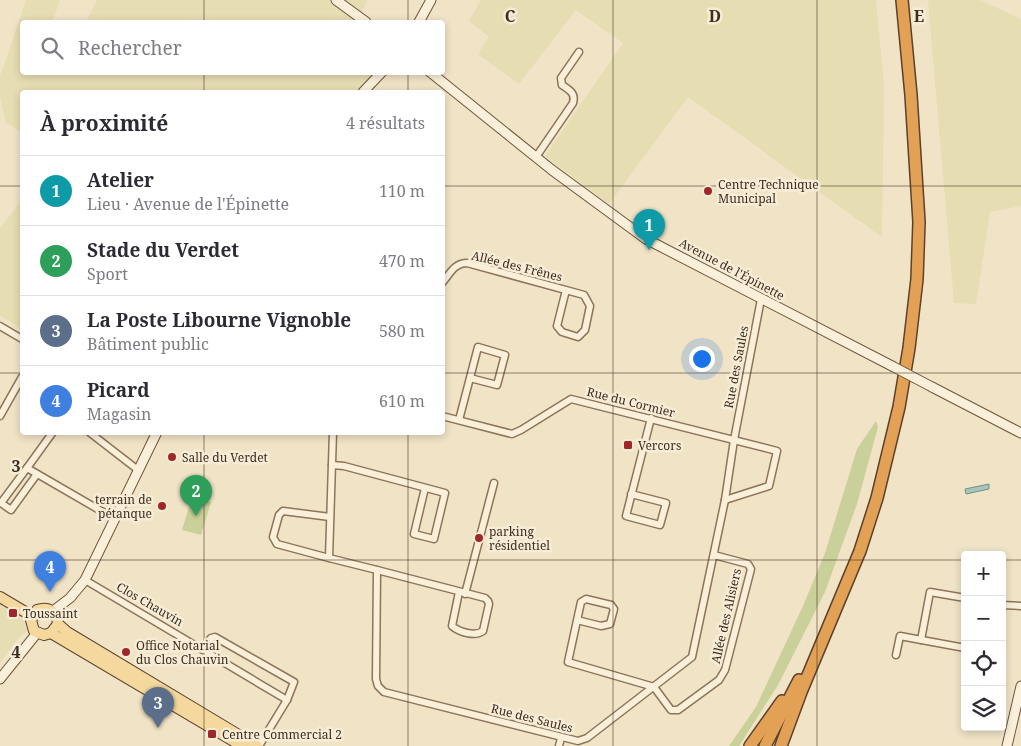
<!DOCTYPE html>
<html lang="fr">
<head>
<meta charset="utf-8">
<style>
  body { margin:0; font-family:"Noto Serif",serif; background:#f7f7f7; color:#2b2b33 }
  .controls { position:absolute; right:15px; bottom:15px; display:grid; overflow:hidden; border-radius:5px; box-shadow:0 2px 8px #0003 }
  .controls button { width:45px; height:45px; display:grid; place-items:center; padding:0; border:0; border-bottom:1px solid #e1e1e2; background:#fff; color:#2b2b33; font:25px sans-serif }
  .you { position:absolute; left:701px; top:358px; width:18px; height:18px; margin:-12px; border:4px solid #fff; border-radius:50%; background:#1a73e8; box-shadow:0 0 0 8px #1a73e833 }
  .badge { display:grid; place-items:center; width:32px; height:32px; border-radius:50%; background:#7c3aed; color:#fff; font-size:16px; font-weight:700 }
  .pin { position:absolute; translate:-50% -41px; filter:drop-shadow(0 1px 2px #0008) }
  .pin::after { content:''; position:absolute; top:26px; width:18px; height:15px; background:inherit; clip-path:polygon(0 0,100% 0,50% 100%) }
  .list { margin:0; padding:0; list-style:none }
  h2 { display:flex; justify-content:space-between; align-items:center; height:65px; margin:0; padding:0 20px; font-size:21px }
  h2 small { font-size:16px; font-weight:400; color:#7c7c81 }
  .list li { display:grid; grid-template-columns:32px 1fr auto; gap:15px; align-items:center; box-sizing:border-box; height:70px; padding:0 20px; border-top:1px solid #e1e1e2 }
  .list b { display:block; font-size:19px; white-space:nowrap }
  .list p { margin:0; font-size:16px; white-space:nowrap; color:#7c7c81 }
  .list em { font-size:16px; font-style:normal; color:#7c7c81 }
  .icon { flex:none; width:28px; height:28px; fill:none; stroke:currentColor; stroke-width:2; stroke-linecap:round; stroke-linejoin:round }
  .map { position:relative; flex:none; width:1021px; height:746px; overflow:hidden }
  .search { position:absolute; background:#fff; box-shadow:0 2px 8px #0003; left:20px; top:20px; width:425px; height:55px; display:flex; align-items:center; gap:12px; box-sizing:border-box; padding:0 18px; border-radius:5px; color:#7c7c81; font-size:19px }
  .panel { position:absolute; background:#fff; box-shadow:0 2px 8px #0003; left:20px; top:90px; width:425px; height:345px; border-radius:5px }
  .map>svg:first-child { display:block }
  .farmland { fill:#e7ddb3 }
  .green { fill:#cad099 }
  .water { fill:#a8c4bb; stroke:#6d9389 }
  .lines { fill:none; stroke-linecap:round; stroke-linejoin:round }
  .street-casing { stroke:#8d745a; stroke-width:9 }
  .secondary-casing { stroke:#6f553d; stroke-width:11 }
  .primary-casing { stroke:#5b422f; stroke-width:12 }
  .highway-casing { stroke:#5b422f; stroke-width:14 }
  .street { stroke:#faf0da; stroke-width:6 }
  .secondary { stroke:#faf0da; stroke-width:9 }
  .primary { stroke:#f5d89d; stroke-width:10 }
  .highway { stroke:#e2a154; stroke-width:11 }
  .secondary-bridge-casing { stroke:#6f553d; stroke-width:11; stroke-linecap:butt }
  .secondary-bridge { stroke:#faf0da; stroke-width:9 }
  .grid { fill:none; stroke:#3d2d1f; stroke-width:1; stroke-opacity:0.55 }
  .poi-dot { fill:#9f272a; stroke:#f7edd6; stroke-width:2 }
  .labels { text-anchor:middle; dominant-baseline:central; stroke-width:5; stroke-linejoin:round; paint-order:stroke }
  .poi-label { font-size:12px; fill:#3d2d1f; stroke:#f7edd6; text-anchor:start }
  .street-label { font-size:12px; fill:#3d2d1f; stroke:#f7edd6 }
  .grid-label { font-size:16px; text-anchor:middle; font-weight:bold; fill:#3d2d1f; stroke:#f7edd6; stroke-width:5; stroke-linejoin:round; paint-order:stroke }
</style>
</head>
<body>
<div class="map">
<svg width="1021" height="746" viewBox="0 0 1021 746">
  <rect width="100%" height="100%" fill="#f0e3c6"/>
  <!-- farmland -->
  <g class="farmland">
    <polygon points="26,0 60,0 52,22 22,22 22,72 376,73 358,92 22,92 22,132 6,123 0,97 0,77"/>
    <polygon points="97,0 367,0 359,21 360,22 86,22"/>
    <polygon points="481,0 876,0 884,85 882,237 688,97 609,204 545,156 623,43 576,10 519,84 478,54 489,37 469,21"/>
    <polygon points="928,0 980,0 1021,19 1021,206 990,212 976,304 954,303"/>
    <polygon points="22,200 22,330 0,315 0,228"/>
    <polygon points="0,597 42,620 19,637 0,663"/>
  </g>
  <!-- green -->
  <g class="green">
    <polygon points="876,421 878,427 857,504 825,592 778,685 739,746 729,746 756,707 803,606 825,553 857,449"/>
    <polygon points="192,497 211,502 201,535 182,530"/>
  </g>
  <!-- water -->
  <polygon class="water" points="989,484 989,489 966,494 965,489"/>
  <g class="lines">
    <!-- street casing -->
    <g class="street-casing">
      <g id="street">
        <path d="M536 157 573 103C576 93 569 90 562 85L561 78 579 52"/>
        <path d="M442 283C450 274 454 263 467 263L584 295 590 306 585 330 578 337 562 332 557 326 566 290"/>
        <polyline points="0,326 22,339"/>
        <polyline points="0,416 22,377"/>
        <polyline points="442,416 512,434 521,430 571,399 777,451 769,486 725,500"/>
        <polyline points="459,420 478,347 505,355 497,385 470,378"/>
        <polyline points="53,432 27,468 115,519"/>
        <polyline points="89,432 138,470"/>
        <polyline points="333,432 329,558 377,570 376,679 378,686 384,692 578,741 587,738 692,657 725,500 734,440 761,299"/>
        <polyline points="332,465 344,466 445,493 434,539 414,534 425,488"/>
        <polyline points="27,468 1,503 11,510 37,474"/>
        <polyline points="631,494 666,503 660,525 626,516 651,418"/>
        <polyline points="329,558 277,544 273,537 279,515 283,511 330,517"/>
        <path d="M377 570 485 598 488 601 489 604 483 631C475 637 459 632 452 626L459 592"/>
        <polyline points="85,580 287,700"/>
        <polyline points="465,594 494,483"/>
        <polyline points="1002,605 1021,606"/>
        <polyline points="577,620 601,626 610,624 614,609 611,605 586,599 581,602 568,662 654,687 671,710 678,710 719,680 725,670 751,569 748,564 714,555"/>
        <polyline points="921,640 930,592 965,598"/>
        <polyline points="203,649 211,638 215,637 294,682 287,700 259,746"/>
        <polyline points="896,655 900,636 965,648"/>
        <polyline points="559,746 561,738"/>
      </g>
    </g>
    <!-- secondary casing -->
    <g class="secondary-casing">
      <g id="secondary">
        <polyline points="336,0 366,22"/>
        <polyline points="419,22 431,0"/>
        <polyline points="430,72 552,170 646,239 892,366"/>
        <polyline points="363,92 382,72"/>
        <polyline points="932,387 1021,433"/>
        <polyline points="53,611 70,598 85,580 157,432"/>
        <polyline points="0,679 37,633"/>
        <polyline points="1007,746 1021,686"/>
      </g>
    </g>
    <!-- primary casing -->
    <g class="primary-casing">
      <g id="primary">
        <polyline points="0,597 32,616"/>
        <path d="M58 624 51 633 44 635 34 631 31 620 37 610C49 606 57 612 58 624L67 632 257 746"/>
        <polyline points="51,633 242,746"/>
      </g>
    </g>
    <!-- highway casing -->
    <g class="highway-casing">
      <g id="highway">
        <polyline points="750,746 782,701"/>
        <polyline points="765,746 799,680"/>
        <polyline points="781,746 801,692 860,551 877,498 899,407 909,348 917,279 919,222 911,95 902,0"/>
      </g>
    </g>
    <!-- street -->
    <use href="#street" class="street"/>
    <!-- secondary -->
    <use href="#secondary" class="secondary"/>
    <!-- primary -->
    <use href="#primary" class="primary"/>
    <!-- highway -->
    <use href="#highway" class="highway"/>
    <!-- secondary-bridge casing -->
    <g class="secondary-bridge-casing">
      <polyline id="secondary-bridge" points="892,366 932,387"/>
    </g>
    <!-- secondary-bridge -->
    <use href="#secondary-bridge" class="secondary-bridge"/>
  </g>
  <!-- grid -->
  <path class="grid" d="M204 0V22M408 0V22M613 0V746M817 0V746M204 72V92M408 72V92M0 186H22M442 186H1021M0 373H22M442 373H1021M204 432V746M408 432V746M0 560H965M1002 560H1021"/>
  <!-- markers -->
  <g class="poi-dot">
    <circle cx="708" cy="191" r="5"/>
    <rect x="623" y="440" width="10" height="10" rx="2.5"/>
    <circle cx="172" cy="457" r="5"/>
    <circle cx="162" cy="506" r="5"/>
    <circle cx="479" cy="538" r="5"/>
    <rect x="8" y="608" width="10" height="10" rx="2.5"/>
    <circle cx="126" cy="652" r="5"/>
    <rect x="207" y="729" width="10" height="10" rx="2.5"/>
  </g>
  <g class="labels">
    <!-- poi labels -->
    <g class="poi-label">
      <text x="718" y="184">Centre Technique<tspan x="718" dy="14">Municipal</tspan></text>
      <text x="638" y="445">Vercors</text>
      <text x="182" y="457">Salle du Verdet</text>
      <text x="152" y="499" text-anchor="end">terrain de<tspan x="152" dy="14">pétanque</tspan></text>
      <text x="489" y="531">parking<tspan x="489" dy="14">résidentiel</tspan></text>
      <text x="23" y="613">Toussaint</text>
      <text x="136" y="645">Office Notarial<tspan x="136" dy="14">du Clos Chauvin</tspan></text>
      <text x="222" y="734">Centre Commercial 2</text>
    </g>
    <!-- street labels -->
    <g class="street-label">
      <text transform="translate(517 266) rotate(14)">Allée des Frênes</text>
      <text transform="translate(732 269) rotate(28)">Avenue de l'Épinette</text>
      <text transform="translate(736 367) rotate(-79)">Rue des Saules</text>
      <text transform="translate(631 402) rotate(14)">Rue du Cormier</text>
      <text transform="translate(150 604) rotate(30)">Clos Chauvin</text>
      <text transform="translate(726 616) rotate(-77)">Allée des Alisiers</text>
      <text transform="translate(532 718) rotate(14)">Rue des Saules</text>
    </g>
  </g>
  <g class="grid-label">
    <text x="510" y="22">C</text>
    <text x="715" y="22">D</text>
    <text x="919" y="22">E</text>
    <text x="16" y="472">3</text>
    <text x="16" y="658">4</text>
  </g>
</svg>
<div class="controls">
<button>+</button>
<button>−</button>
<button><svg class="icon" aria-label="locate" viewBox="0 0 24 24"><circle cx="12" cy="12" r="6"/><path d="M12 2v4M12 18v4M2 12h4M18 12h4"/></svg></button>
<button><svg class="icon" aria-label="layers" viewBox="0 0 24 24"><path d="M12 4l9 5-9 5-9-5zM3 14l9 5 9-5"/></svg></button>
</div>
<div class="you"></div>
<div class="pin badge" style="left:649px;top:250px;background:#0f9aa8">1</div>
<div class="pin badge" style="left:196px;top:516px;background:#2e9e5b">2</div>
<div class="pin badge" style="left:158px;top:728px;background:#5c6f8a">3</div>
<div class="pin badge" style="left:50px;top:592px;background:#3f7fe0">4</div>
<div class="search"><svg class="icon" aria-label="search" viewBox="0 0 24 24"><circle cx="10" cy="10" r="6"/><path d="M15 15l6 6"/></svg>Rechercher</div>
<section class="panel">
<h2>À proximité<small>4 résultats</small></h2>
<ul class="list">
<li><span class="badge" style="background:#0f9aa8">1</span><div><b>Atelier</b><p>Lieu · Avenue de l'Épinette</p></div><em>110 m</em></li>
<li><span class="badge" style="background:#2e9e5b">2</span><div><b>Stade du Verdet</b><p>Sport</p></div><em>470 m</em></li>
<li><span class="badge" style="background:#5c6f8a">3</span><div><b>La Poste Libourne Vignoble</b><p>Bâtiment public</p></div><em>580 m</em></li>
<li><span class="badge" style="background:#3f7fe0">4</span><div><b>Picard</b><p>Magasin</p></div><em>610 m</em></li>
</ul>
</section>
</div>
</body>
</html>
